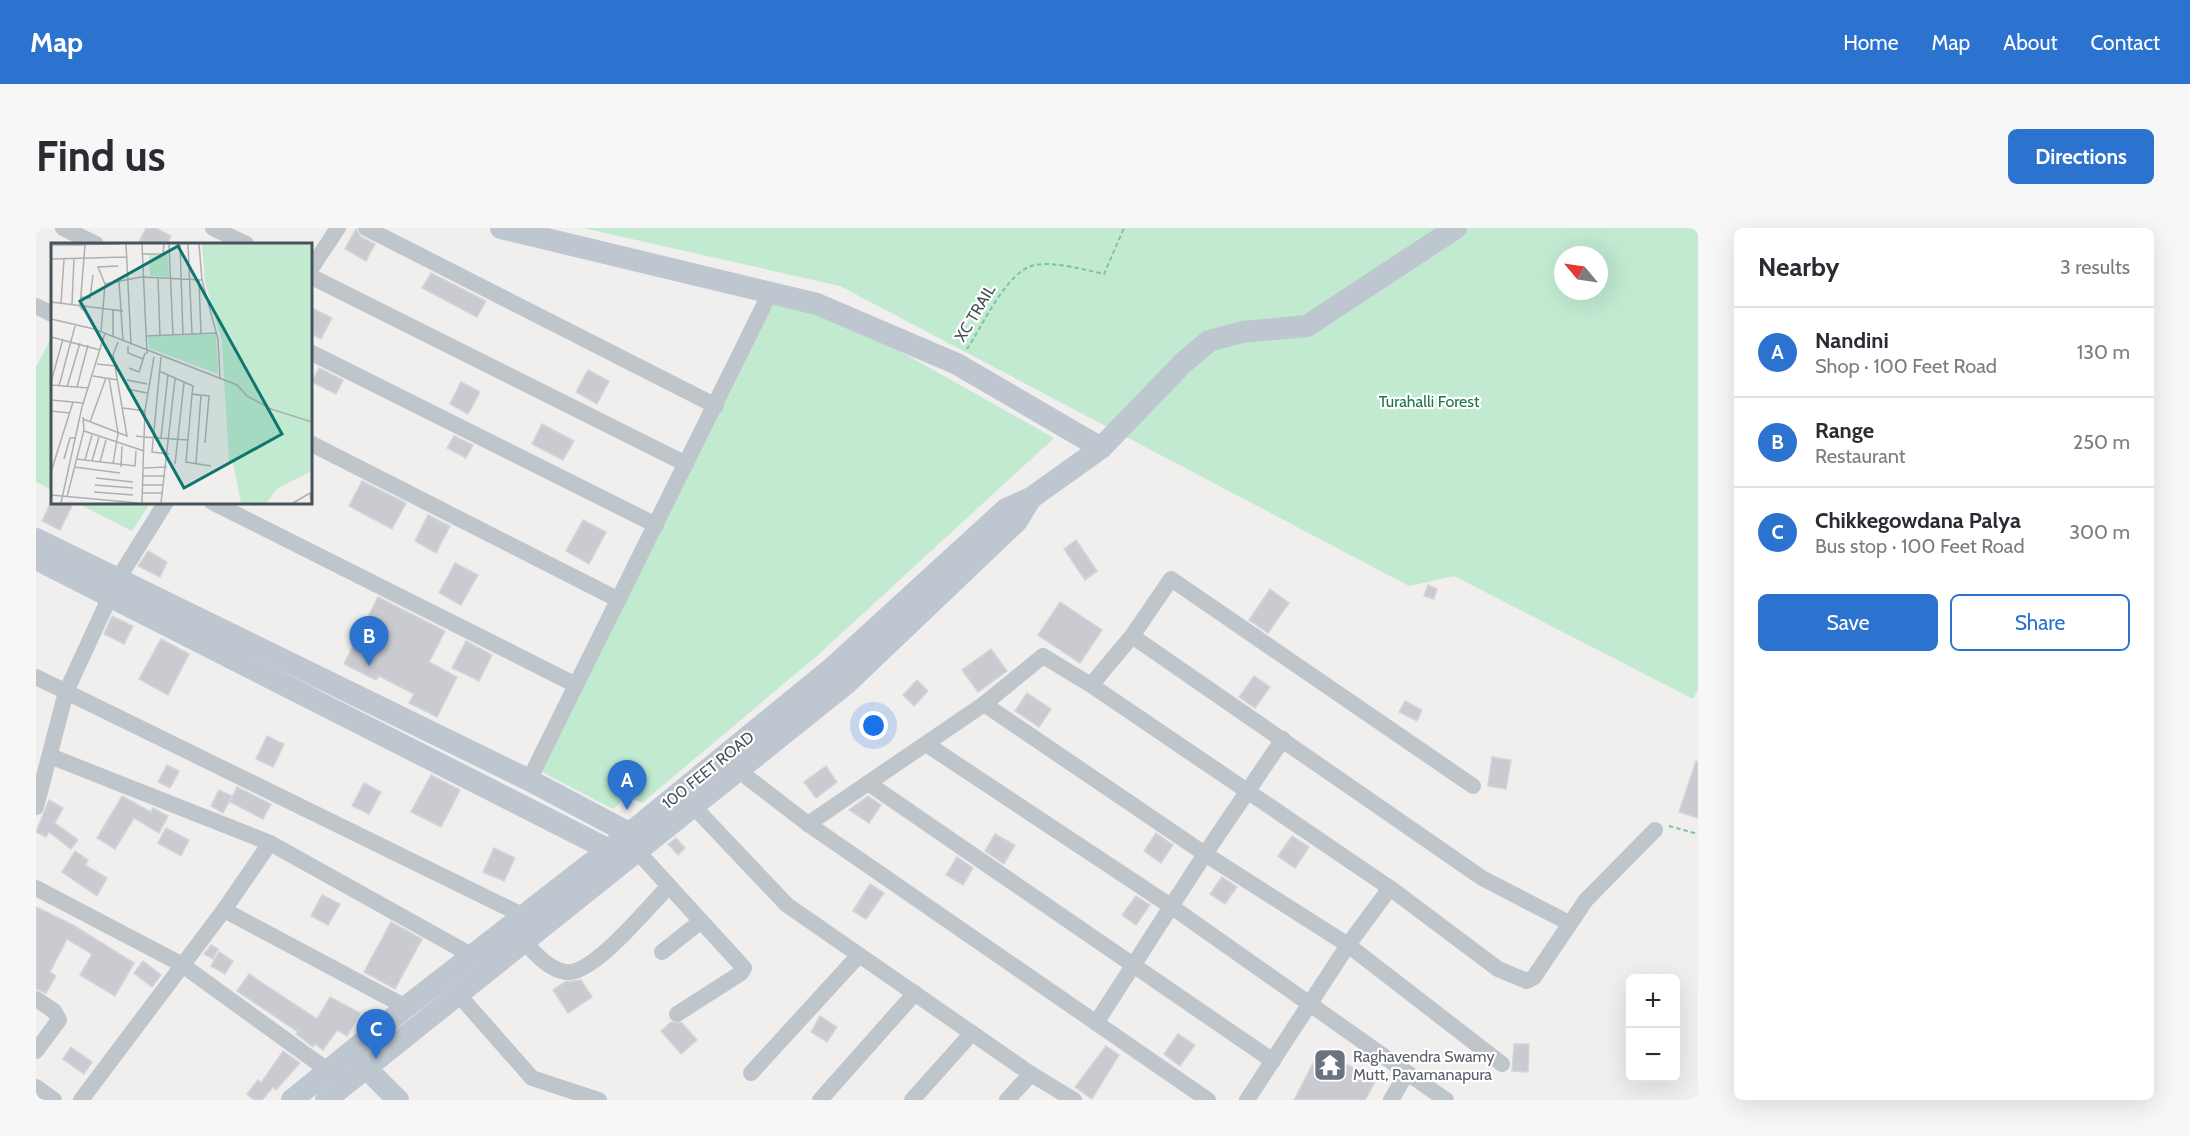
<!DOCTYPE html>
<html lang="en">
<head>
<meta charset="utf-8">
<style>
  body { margin:0; font-family:Cabin,sans-serif; background:#f7f7f7; color:#2b2b33 }
  .controls { position:absolute; right:18px; bottom:18px; display:grid; overflow:hidden; border-radius:9px; box-shadow:0 6px 24px #0002 }
  .controls button { width:54px; height:54px; display:grid; place-items:center; padding:0; border:0; border-bottom:2px solid #e1e1e2; background:#fff; color:#2b2b33; font:30px sans-serif }
  .compass { position:absolute; left:1518px; top:18px; width:54px; height:54px; border-radius:50%; background:#fff; box-shadow:0 6px 24px #0002; rotate:299deg }
  .you { position:absolute; left:838px; top:498px; width:21px; height:21px; margin:-15px; border:4px solid #fff; border-radius:50%; background:#1a73e8; box-shadow:0 0 0 9px #1a73e833 }
  .badge { display:grid; place-items:center; width:39px; height:39px; border-radius:50%; background:#2b73ce; color:#fff; font-size:20px; font-weight:700 }
  .pin { position:absolute; translate:-50% -50px; filter:drop-shadow(0 2px 3px #0008) }
  .pin::after { content:''; position:absolute; top:32px; width:21px; height:18px; background:inherit; clip-path:polygon(0 0,100% 0,50% 100%) }
  .list { margin:0; padding:0; list-style:none }
  h2 { display:flex; justify-content:space-between; align-items:center; height:78px; margin:0; padding:0 24px; font-size:26px }
  h2 small { font-size:20px; font-weight:400; color:#7c7c81 }
  .list li { display:grid; grid-template-columns:39px 1fr auto; gap:18px; align-items:center; box-sizing:border-box; height:90px; padding:0 24px; border-top:2px solid #e1e1e2 }
  .list b { display:block; font-size:22px; white-space:nowrap }
  .list p { margin:0; font-size:20px; white-space:nowrap; color:#7c7c81 }
  .list em { font-size:20px; font-style:normal; color:#7c7c81 }
  .actions { display:flex; gap:12px; padding:18px 24px }
  .actions a { flex:1; padding:14px 0; border:2px solid #2b73ce; border-radius:9px; text-align:center; font-size:21px; color:#2b73ce }
  .actions .main { background:#2b73ce; color:#fff }
  .map { position:relative; flex:none; width:1662px; height:872px; overflow:hidden; border-radius:9px }
  header { display:flex; align-items:center; gap:36px; box-sizing:border-box; height:84px; padding:0 30px; background:#2b73ce; color:#fff }
  header strong { font-size:28px }
  nav { display:flex; gap:33px; margin-inline-start:auto; font-size:21px }
  .intro { display:flex; align-items:center; justify-content:space-between; box-sizing:border-box; height:144px; padding:0 36px }
  h1 { margin:0; font-size:42px }
  .button { padding:15px 27px; border-radius:9px; background:#2b73ce; color:#fff; font-size:21px; font-weight:700 }
  main { display:flex; gap:36px; padding:0 36px }
  aside { flex:1; background:#fff; border-radius:9px; box-shadow:0 6px 24px #0002 }
  .map>svg:first-child { display:block }
  .green { fill:#c1ead1; fill-rule:evenodd }
  .building { fill:#c9cbd0; stroke:#d3d5d9; stroke-width:1.5 }
  .lines { fill:none; stroke-linecap:round; stroke-linejoin:round }
  .path { stroke:#7dc4a1; stroke-width:2; stroke-dasharray:4.5 3; stroke-linecap:butt }
  .street { stroke:#bec6cc; stroke-width:16 }
  .secondary { stroke:#bec7d0; stroke-width:22 }
  .labels { text-anchor:middle; dominant-baseline:central; stroke-width:4.5; stroke-linejoin:round; paint-order:stroke }
  .street-label { font-size:16px; fill:#48525a; stroke:#fff }
  .park-label { font-size:16px; fill:#20744a; stroke:#fff }
  .worship-label { font-size:16px; fill:#5b616d; stroke:#fff; text-anchor:start }
  .inset-road { fill:none; stroke:#adb0b3; stroke-width:1.5 }
  .view { fill:#0f766e; fill-opacity:0.15; stroke:#0f766e; stroke-width:3 }
  .inset-edge { fill:none; stroke:#48525a; stroke-width:3 }
</style>
</head>
<body>
<header>
<strong>Map</strong>
<nav><a>Home</a><a>Map</a><a>About</a><a>Contact</a></nav>
</header>
<div class="intro"><h1>Find us</h1><a class="button">Directions</a></div>
<main>
<div class="map">
<svg width="1662" height="872" viewBox="0 0 1662 872">
  <rect width="100%" height="100%" fill="#f1eeee"/>
  <!-- green -->
  <g class="green">
    <path d="M547 0H1662V461L1657 471 1418 348 1373 358 804 58ZM1527 27H1563V63H1527Z"/>
    <polygon points="740,70 791,82 1018,210 782,427 606,575 591,568 577,581 504,543"/>
    <polygon points="16,108 16,262 0,254 0,139"/>
    <polygon points="41,275 114,275 96,303"/>
  </g>
  <!-- building -->
  <g class="building">
    <polygon points="110,0 120,0 135,8 131,16 102,16"/>
    <polygon points="320,1 325,9 339,16 330,33 309,21"/>
    <polygon points="395,45 450,73 441,89 386,60"/>
    <polygon points="274,79 296,90 285,111 274,105"/>
    <polygon points="283,140 307,152 300,166 276,154"/>
    <polygon points="552,142 573,153 561,176 540,164"/>
    <polygon points="425,154 444,164 432,186 414,176"/>
    <polygon points="506,196 538,213 527,232 496,216"/>
    <polygon points="418,208 437,217 430,230 411,220"/>
    <polygon points="326,253 370,275 356,301 313,278"/>
    <polygon points="15,274 30,274 36,278 24,302 6,293"/>
    <polygon points="392,287 414,298 400,325 379,313"/>
    <polygon points="547,292 570,304 553,336 530,323"/>
    <polygon points="1040,312 1061,343 1049,352 1028,321"/>
    <polygon points="112,323 131,334 124,349 102,338"/>
    <polygon points="419,335 442,347 425,377 403,365"/>
    <polygon points="1392,357 1401,361 1398,371 1388,368"/>
    <polygon points="1234,361 1253,375 1232,405 1213,392"/>
    <polygon points="342,369 409,403 393,434 421,449 401,489 373,475 378,466 343,448 340,452 308,436"/>
    <polygon points="1024,374 1066,402 1044,435 1002,407"/>
    <polygon points="76,388 97,398 88,416 68,406"/>
    <polygon points="125,411 153,426 132,467 103,451"/>
    <polygon points="430,413 456,427 443,453 416,440"/>
    <polygon points="955,421 971,443 942,464 926,442"/>
    <polygon points="1218,448 1234,459 1219,480 1203,469"/>
    <polygon points="881,452 892,463 878,478 867,467"/>
    <polygon points="991,465 1015,481 1003,499 979,483"/>
    <polygon points="1369,473 1386,482 1381,493 1363,484"/>
    <polygon points="231,508 248,516 237,539 220,531"/>
    <polygon points="1456,529 1475,532 1470,561 1452,558"/>
    <polygon points="1660,533 1662,534 1662,590 1643,584"/>
    <polygon points="131,537 143,543 134,560 122,554"/>
    <polygon points="790,538 801,554 780,570 768,554"/>
    <polygon points="395,547 424,562 405,599 375,584"/>
    <polygon points="328,555 345,564 333,586 316,578"/>
    <polygon points="201,559 235,576 227,591 194,574"/>
    <polygon points="183,562 196,568 187,585 175,578"/>
    <polygon points="86,568 115,584 117,580 132,588 123,605 98,590 79,621 61,610"/>
    <polygon points="832,568 845,577 833,595 813,582"/>
    <polygon points="13,572 27,580 19,595 42,612 35,621 13,604 10,609 0,604"/>
    <polygon points="130,600 153,612 145,628 122,615"/>
    <polygon points="1120,605 1137,617 1125,635 1108,623"/>
    <polygon points="959,606 979,617 968,636 949,623"/>
    <polygon points="1256,608 1273,619 1259,640 1242,628"/>
    <polygon points="640,610 649,620 642,627 632,616"/>
    <polygon points="458,620 479,630 468,653 447,644"/>
    <polygon points="39,623 52,632 49,637 71,650 61,668 26,644"/>
    <polygon points="921,629 937,640 927,657 910,647"/>
    <polygon points="1186,649 1201,659 1189,676 1174,666"/>
    <polygon points="834,656 848,665 830,691 817,683"/>
    <polygon points="286,667 304,676 292,697 275,688"/>
    <polygon points="1100,668 1114,677 1100,697 1086,687"/>
    <polygon points="0,679 37,697 98,735 79,768 44,747 56,726 31,711 14,744 20,748 10,765 0,761"/>
    <polygon points="355,694 386,711 359,761 328,744"/>
    <polygon points="175,717 182,721 177,731 168,726"/>
    <polygon points="183,724 197,733 189,746 175,738"/>
    <polygon points="107,733 125,747 116,759 98,745"/>
    <polygon points="213,746 281,791 294,769 324,785 311,808 301,802 287,822 279,816 277,819 260,806 262,804 201,763"/>
    <polygon points="545,752 556,769 532,785 517,762 529,754"/>
    <polygon points="784,788 801,799 791,814 775,804"/>
    <polygon points="635,794 646,795 661,812 645,826 625,803"/>
    <polygon points="1142,806 1159,817 1144,838 1128,826"/>
    <polygon points="1478,816 1493,816 1492,844 1476,843"/>
    <polygon points="1070,818 1083,827 1056,871 1039,859"/>
    <polygon points="35,819 56,834 48,846 27,831"/>
    <polygon points="1284,822 1340,852 1329,872 1258,872"/>
    <polygon points="247,823 264,835 240,862 237,859 226,872 218,872 211,866 222,852 225,855"/>
  </g>
  <g class="lines">
    <!-- path -->
    <g class="path">
      <path d="M931 121C946 99 971 42 999 37 1018 33 1049 42 1068 46L1088 0"/>
      <polyline points="1633,598 1662,606"/>
    </g>
    <!-- street -->
    <g class="street">
      <polyline points="27,0 60,16"/>
      <polyline points="177,0 210,16"/>
      <polyline points="330,0 680,178"/>
      <polyline points="274,42 302,0"/>
      <polyline points="274,48 650,236"/>
      <polyline points="0,78 16,86"/>
      <polyline points="274,124 620,297"/>
      <polyline points="274,215 583,372"/>
      <polyline points="176,274 540,457"/>
      <polyline points="1096,408 1446,650 1533,695"/>
      <polyline points="0,449 488,688"/>
      <polyline points="1055,457 1354,660 1462,741 1491,753 1498,749 1550,672 1619,602"/>
      <polyline points="948,476 1169,626 1312,717 1466,836"/>
      <polyline points="890,516 1136,679 1410,872"/>
      <polyline points="14,528 234,615 437,728"/>
      <polyline points="694,536 772,596 1172,872"/>
      <polyline points="493,552 734,65"/>
      <polyline points="832,555 1237,833"/>
      <polyline points="0,579 30,464 82,351 130,274"/>
      <polyline points="659,580 751,677 995,846 971,872"/>
      <polyline points="772,596 948,476 1007,428 1055,457 1096,408 1135,351 1437,558"/>
      <polyline points="602,624 708,740 705,745 641,786"/>
      <polyline points="0,660 145,736 301,849"/>
      <polyline points="188,682 370,779"/>
      <path d="M488 714C500 726 511 740 529 744 556 749 613 678 632 659"/>
      <polyline points="626,724 664,694"/>
      <polyline points="422,766 496,850 563,872"/>
      <polyline points="0,771 18,783 23,792 0,823"/>
      <polyline points="1060,795 1169,626 1247,511"/>
      <polyline points="715,845 823,727"/>
      <polyline points="995,846 1038,872"/>
      <polyline points="0,859 18,872"/>
      <polyline points="45,872 188,682 234,615"/>
      <polyline points="784,872 879,765"/>
      <polyline points="876,872 936,805"/>
      <polyline points="1211,872 1312,717 1354,660"/>
      <polyline points="1355,872 1371,845"/>
    </g>
    <!-- secondary -->
    <g class="secondary">
      <polyline points="465,0 781,76 921,136 1065,220"/>
      <polyline points="0,311 493,552 606,612"/>
      <polyline points="0,331 583,627"/>
      <polyline points="321,831 362,872"/>
      <polyline points="256,872 370,779 594,605 796,440 970,281 995,270 1065,220 1147,135 1173,113 1206,104 1271,98 1420,0"/>
      <polyline points="290,872 810,456 981,293 995,270"/>
    </g>
  </g>
  <!-- icons -->
  <defs>
    <g id="temple-square" transform="scale(1.725)"><rect x="-9" y="-9" width="18" height="18" rx="4" fill="#6b7280" stroke="#fff"/><path d="M0-6L5-2H3V0L6.5 2.5H4V6H1.5V3h-3V6H-4V2.5H-6.5L-3 0V-2H-5Z" fill="#fff"/></g>
  </defs>
  <g fill-rule="evenodd">
    <use href="#temple-square" x="1294" y="837"/>
  </g>
  <g class="labels">
    <!-- street labels -->
    <g class="street-label">
      <text transform="translate(939 85) rotate(-59)">XC TRAIL</text>
      <text transform="translate(672 542) rotate(-39)">100 FEET ROAD</text>
    </g>
    <!-- park labels -->
    <g class="park-label">
      <text x="1393" y="173">Turahalli Forest</text>
    </g>
    <!-- worship labels -->
    <g class="worship-label">
      <text x="1317" y="828">Raghavendra Swamy<tspan x="1317" dy="18">Mutt, Pavamanapura</tspan></text>
    </g>
  </g>
  <!-- overview -->
  <g transform="translate(15 15)">
    <rect width="261" height="261" fill="#f1eeee"/>
    <path d="M151 1H261V228L227 245 215 260H190L182 220H178L171 98 154 39ZM98 12H117L118 34 99 33ZM165 91 167 131 98 105 97 94Z" fill="#c1ead1"/>
    <path class="inset-road" d="M75 1 80 101M91 1 96 111M118 1 122 92M129 1 132 92M137 1 141 91M148 1 151 37 167 96 169 136M0 2 68 1M91 11H112L113 1M0 16 76 14M107 35 109 93M148 37 150 91M68 38 72 98M54 41 47 24 67 23M30 54 39 55 42 32M0 59 72 68M10 60 13 16M21 61 23 16M32 67 29 64 34 2M62 67V94M0 76 43 86 186 142 196 153 220 166 261 179M50 89 54 41 90 34 151 37M96 93 166 90M0 94 49 107M77 103V110L92 116M110 114 101 209 118 211M46 121 64 123M78 125 88 129 94 110M108 128 142 143 141 151 158 153 154 200M42 133 67 137M58 135 67 190 62 221M76 137 96 141M0 139 12 96M0 142 38 145M8 143 24 83M16 144 29 100M26 144 37 102M76 146 96 150M141 151 135 219 160 223M0 157 32 160M72 165 94 168 103 114M0 168 19 170M32 176 76 193 62 112 67 99M39 179 55 135M33 188 93 208M85 193 93 194 94 168M110 195 117 132M13 216 19 195H24M25 216 84 223 85 208M34 217 41 192M41 218 48 194M49 219 55 197M145 220 150 152M124 221 133 140M23 224 69 230M70 224 71 203M92 225 116 224M0 229 22 159M92 233H114M45 235 82 239M44 242 82 245M91 242H112M43 249 82 252M91 250H111M0 252 87 260M16 254 33 187 32 174M10 260 31 164 54 90M91 260 93 194 137 197M110 260 124 136M242 260 259 250 260 259"/>
    <path class="view" d="M127 3 231 191 133 245 29 58Z"/>
    <rect width="261" height="261" class="inset-edge"/>
  </g>
</svg>
<div class="controls">
<button>+</button>
<button>−</button>
</div>
<svg class="compass" viewBox="-18 -18 36 36"><path d="M0-13l5 13h-10z" fill="#e53935"/><path d="M0 13l5-13h-10z" fill="#7c7c81"/></svg>
<div class="you"></div>
<div class="pin badge" style="left:591px;top:582px">A</div>
<div class="pin badge" style="left:333px;top:438px">B</div>
<div class="pin badge" style="left:340px;top:831px">C</div>
</div>
<aside>
<h2>Nearby<small>3 results</small></h2>
<ul class="list">
<li><span class="badge">A</span><div><b>Nandini</b><p>Shop · 100 Feet Road</p></div><em>130 m</em></li>
<li><span class="badge">B</span><div><b>Range</b><p>Restaurant</p></div><em>250 m</em></li>
<li><span class="badge">C</span><div><b>Chikkegowdana Palya</b><p>Bus stop · 100 Feet Road</p></div><em>300 m</em></li>
</ul>
<div class="actions"><a class="main">Save</a><a>Share</a></div>
</aside>
</main>
</body>
</html>
